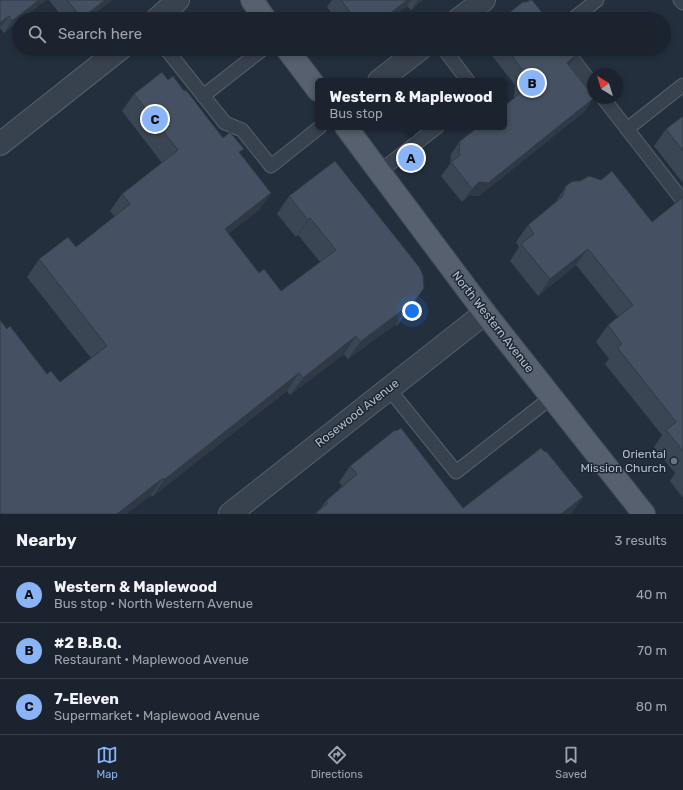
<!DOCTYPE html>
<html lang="en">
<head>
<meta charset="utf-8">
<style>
  body { margin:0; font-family:Rubik,sans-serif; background:#242b36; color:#f1f3f6 }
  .compass { position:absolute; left:587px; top:68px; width:36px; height:36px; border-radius:50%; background:#1b232e; box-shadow:0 2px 6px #0003; rotate:322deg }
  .you { position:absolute; left:412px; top:311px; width:14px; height:14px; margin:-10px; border:3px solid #fff; border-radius:50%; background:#1a73e8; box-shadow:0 0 0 6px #1a73e833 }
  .badge { display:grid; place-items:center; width:26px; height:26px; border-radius:50%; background:#8ab4f8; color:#111; font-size:13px; font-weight:700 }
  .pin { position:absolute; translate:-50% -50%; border:2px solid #fff; box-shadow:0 1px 4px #0006 }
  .popup { position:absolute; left:315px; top:78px; width:192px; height:52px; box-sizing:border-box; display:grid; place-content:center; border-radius:6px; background:#1b232e; filter:drop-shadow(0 1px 3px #0005); font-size:13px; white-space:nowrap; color:#a0a4aa }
  .popup b { font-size:15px; color:#f1f3f6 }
  .popup::after { content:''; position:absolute; left:50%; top:100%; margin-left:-8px; border:8px solid transparent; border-top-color:#1b232e }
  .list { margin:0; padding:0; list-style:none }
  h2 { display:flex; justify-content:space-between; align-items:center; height:52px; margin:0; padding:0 16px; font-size:17px }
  h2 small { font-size:13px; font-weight:400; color:#a0a4aa }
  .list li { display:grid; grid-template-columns:26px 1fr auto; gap:12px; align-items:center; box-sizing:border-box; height:56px; padding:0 16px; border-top:1px solid #39404a }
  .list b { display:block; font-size:15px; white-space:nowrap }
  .list p { margin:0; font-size:13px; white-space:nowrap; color:#a0a4aa }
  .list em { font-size:13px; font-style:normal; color:#a0a4aa }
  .icon { flex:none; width:22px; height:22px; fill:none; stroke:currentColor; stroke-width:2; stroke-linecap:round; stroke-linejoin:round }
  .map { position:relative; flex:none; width:683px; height:514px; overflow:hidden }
  .search { position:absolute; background:#1b232e; box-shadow:0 2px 6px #0003; left:12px; right:12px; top:12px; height:44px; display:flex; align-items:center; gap:10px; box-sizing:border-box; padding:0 14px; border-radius:22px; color:#a0a4aa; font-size:15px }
  .sheet { height:220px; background:#1b232e }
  nav { display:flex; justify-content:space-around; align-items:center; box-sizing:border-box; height:56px; border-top:1px solid #39404a; background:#1b232e; font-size:11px; color:#a0a4aa }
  nav a { display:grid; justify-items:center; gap:2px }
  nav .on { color:#8ab4f8 }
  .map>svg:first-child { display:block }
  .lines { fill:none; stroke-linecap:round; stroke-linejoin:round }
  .service-casing { stroke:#565f6c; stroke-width:15 }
  .minor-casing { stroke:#565f6c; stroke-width:24 }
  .primary-casing { stroke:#414a57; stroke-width:24 }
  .service { stroke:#38414e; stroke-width:13 }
  .minor { stroke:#38414e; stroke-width:22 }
  .primary { stroke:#56606e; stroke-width:22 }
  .wall { fill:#3b4654 }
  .shaded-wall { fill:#303945 }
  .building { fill:#455162; stroke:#303945 }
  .worship-dot { fill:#6b7280; stroke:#1d2633; stroke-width:1.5 }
  .labels { text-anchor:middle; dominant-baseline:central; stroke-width:3; stroke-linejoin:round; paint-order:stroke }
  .street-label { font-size:12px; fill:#b4bcc9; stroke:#1d2633 }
  .poi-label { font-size:12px; fill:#b4bcc9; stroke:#1d2633; text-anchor:end }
</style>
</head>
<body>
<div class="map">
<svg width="683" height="514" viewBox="0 0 683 514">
  <rect width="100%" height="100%" fill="#242f3e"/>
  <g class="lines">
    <!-- service casing -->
    <g class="service-casing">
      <g id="service">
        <polyline points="680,0 683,3"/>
        <polyline points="573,19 597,0"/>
        <polyline points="166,49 225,123 242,130 271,166 320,127"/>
        <polyline points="444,49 468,81"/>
        <polyline points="565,49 593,85"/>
        <polyline points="203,96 263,49"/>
        <polyline points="603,98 683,201"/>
        <polyline points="627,129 683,85"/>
        <polyline points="379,172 437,127"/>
        <polyline points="389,389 456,472 552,397"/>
      </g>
    </g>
    <!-- minor casing -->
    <g class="minor-casing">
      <g id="minor">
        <polyline points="157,19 178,0"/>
        <polyline points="459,19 484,0"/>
        <polyline points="379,81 420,49"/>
        <polyline points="0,144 120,49"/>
        <polyline points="230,514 485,313"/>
      </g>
    </g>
    <!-- primary casing -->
    <g class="primary-casing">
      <g id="primary">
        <polyline points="252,0 265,19"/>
        <polyline points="287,49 318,90"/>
        <polyline points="346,127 485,313 644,514"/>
      </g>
    </g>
    <!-- service -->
    <use href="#service" class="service"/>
    <!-- minor -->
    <use href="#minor" class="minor"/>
    <!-- primary -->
    <use href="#primary" class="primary"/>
  </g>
  <!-- wall -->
  <g class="wall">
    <polygon points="0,0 46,0 4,33 0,28"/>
    <polygon points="49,0 112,0 87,19 64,19"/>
    <polygon points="332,0 423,0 411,10 407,6 390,19 336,19 327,7"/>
    <polygon points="489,49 571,49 569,66 585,111 479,196 470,195 462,202 441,176 450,164 451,154 460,141 514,98 515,85 489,52"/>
    <polygon points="168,80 184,91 223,138 240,154 271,193 259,210 228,234 259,273 281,291 320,262 298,235 296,237 277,214 289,196 424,288 397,326 396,324 348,359 344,354 290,395 287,391 152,497 151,495 126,514 0,514 7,329 47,374 60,382 91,358 27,277 39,259 76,247 115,217 110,211 122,194 162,163 122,111 134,94"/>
    <polygon points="683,117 683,183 654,146 666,129"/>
    <polygon points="566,186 652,222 683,197 683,498 670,481 675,473 654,447 662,435 605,364 609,359 596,342 608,325 618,317 576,265 538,296 510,261 519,247 516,242 528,225 555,203"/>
    <polygon points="350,466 463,508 583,497 570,514 315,514 319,510 326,501 342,486 339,482"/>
  </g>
  <!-- shaded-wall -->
  <g class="shaded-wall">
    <polygon points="39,0 46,0 22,19 19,19 19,21 4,33 12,21"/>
    <polygon points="105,0 112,0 87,19 81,19"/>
    <polygon points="407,0 411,0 407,6 390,19 383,19"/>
    <polygon points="418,0 423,0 411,10"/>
    <polygon points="9,16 0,28 0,23"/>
    <polygon points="576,55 567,69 567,63"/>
    <polygon points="594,98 585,111 479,196 470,195 462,202 472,189 479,182"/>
    <polygon points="271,193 259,210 213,246 225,229"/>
    <polygon points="310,218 298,235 296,237 308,220"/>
    <polygon points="588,249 576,265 538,296 550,279"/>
    <polygon points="408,306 396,324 348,359 360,342"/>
    <polygon points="356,336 344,354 290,395 303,378"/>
    <polygon points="299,373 287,391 152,497 164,480"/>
    <polygon points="163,478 151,495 126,514 117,514"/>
    <polygon points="583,497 572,513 570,514 561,514"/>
  </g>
  <!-- building -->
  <g class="building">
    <polygon points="0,0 39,0 12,21 9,16 0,23"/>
    <polygon points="67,0 105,0 82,18"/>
    <polygon points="341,0 407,0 383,19 355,19"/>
    <polygon points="530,0 532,0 547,19 501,19 523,2 527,2"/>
    <polygon points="507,49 571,49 576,55 567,63 593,96 593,98 594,98 488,183 479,182 472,189 451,162 460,155 459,153 460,141 478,127 504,127 504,106 523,91 524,72"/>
    <polygon points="162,72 168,80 173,76 184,91 186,90 223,138 230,132 244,149 239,152 271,193 225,229 259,273 264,269 281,291 336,250 310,218 308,220 289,196 335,161 420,268 423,275 424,288 409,309 408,306 360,342 356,336 303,378 299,373 164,480 163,478 117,514 0,514 0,320 7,329 10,326 47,374 51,371 60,382 107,346 39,259 68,237 76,247 130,204 122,194 178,150 134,94"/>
    <polygon points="683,116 683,151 666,129"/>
    <polygon points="612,171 652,222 683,197 683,451 666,430 676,422 617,347 622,344 608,325 633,305 588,249 550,279 521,244 534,234 528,225 562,197 566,186 571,182 576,181 580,181 589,176 601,180"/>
    <polygon points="401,428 463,508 541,448 545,452 546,451 583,497 561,514 317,514 316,513 328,503 326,501 357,474 350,466 395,430 396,431"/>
  </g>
  <!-- markers -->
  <circle class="worship-dot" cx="674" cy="461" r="4"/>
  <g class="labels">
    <!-- street labels -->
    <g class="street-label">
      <text transform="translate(493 322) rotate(52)">North Western Avenue</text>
      <text transform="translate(357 413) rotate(-38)">Rosewood Avenue</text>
    </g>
    <!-- poi labels -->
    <g class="poi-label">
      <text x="666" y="454">Oriental<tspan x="666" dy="14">Mission Church</tspan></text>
    </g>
  </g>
</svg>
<svg class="compass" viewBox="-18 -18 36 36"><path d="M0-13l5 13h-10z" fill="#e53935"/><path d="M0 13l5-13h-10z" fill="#a0a4aa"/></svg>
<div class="you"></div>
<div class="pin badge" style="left:411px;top:158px">A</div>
<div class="popup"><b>Western &amp; Maplewood</b>Bus stop</div>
<div class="pin badge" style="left:532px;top:83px">B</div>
<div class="pin badge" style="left:155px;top:119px">C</div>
<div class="search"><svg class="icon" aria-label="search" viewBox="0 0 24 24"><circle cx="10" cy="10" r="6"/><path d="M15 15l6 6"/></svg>Search here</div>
</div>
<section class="sheet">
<h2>Nearby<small>3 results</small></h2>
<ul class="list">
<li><span class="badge">A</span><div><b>Western &amp; Maplewood</b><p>Bus stop · North Western Avenue</p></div><em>40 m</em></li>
<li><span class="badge">B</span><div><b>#2 B.B.Q.</b><p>Restaurant · Maplewood Avenue</p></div><em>70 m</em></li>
<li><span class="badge">C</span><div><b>7-Eleven</b><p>Supermarket · Maplewood Avenue</p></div><em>80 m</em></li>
</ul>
</section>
<nav>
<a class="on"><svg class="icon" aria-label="map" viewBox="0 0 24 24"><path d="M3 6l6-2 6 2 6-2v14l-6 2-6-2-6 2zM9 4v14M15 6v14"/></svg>Map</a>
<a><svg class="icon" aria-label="directions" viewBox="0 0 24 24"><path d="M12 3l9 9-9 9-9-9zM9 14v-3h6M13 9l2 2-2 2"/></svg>Directions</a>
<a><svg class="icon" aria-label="saved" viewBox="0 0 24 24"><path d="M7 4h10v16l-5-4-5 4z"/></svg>Saved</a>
</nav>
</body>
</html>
